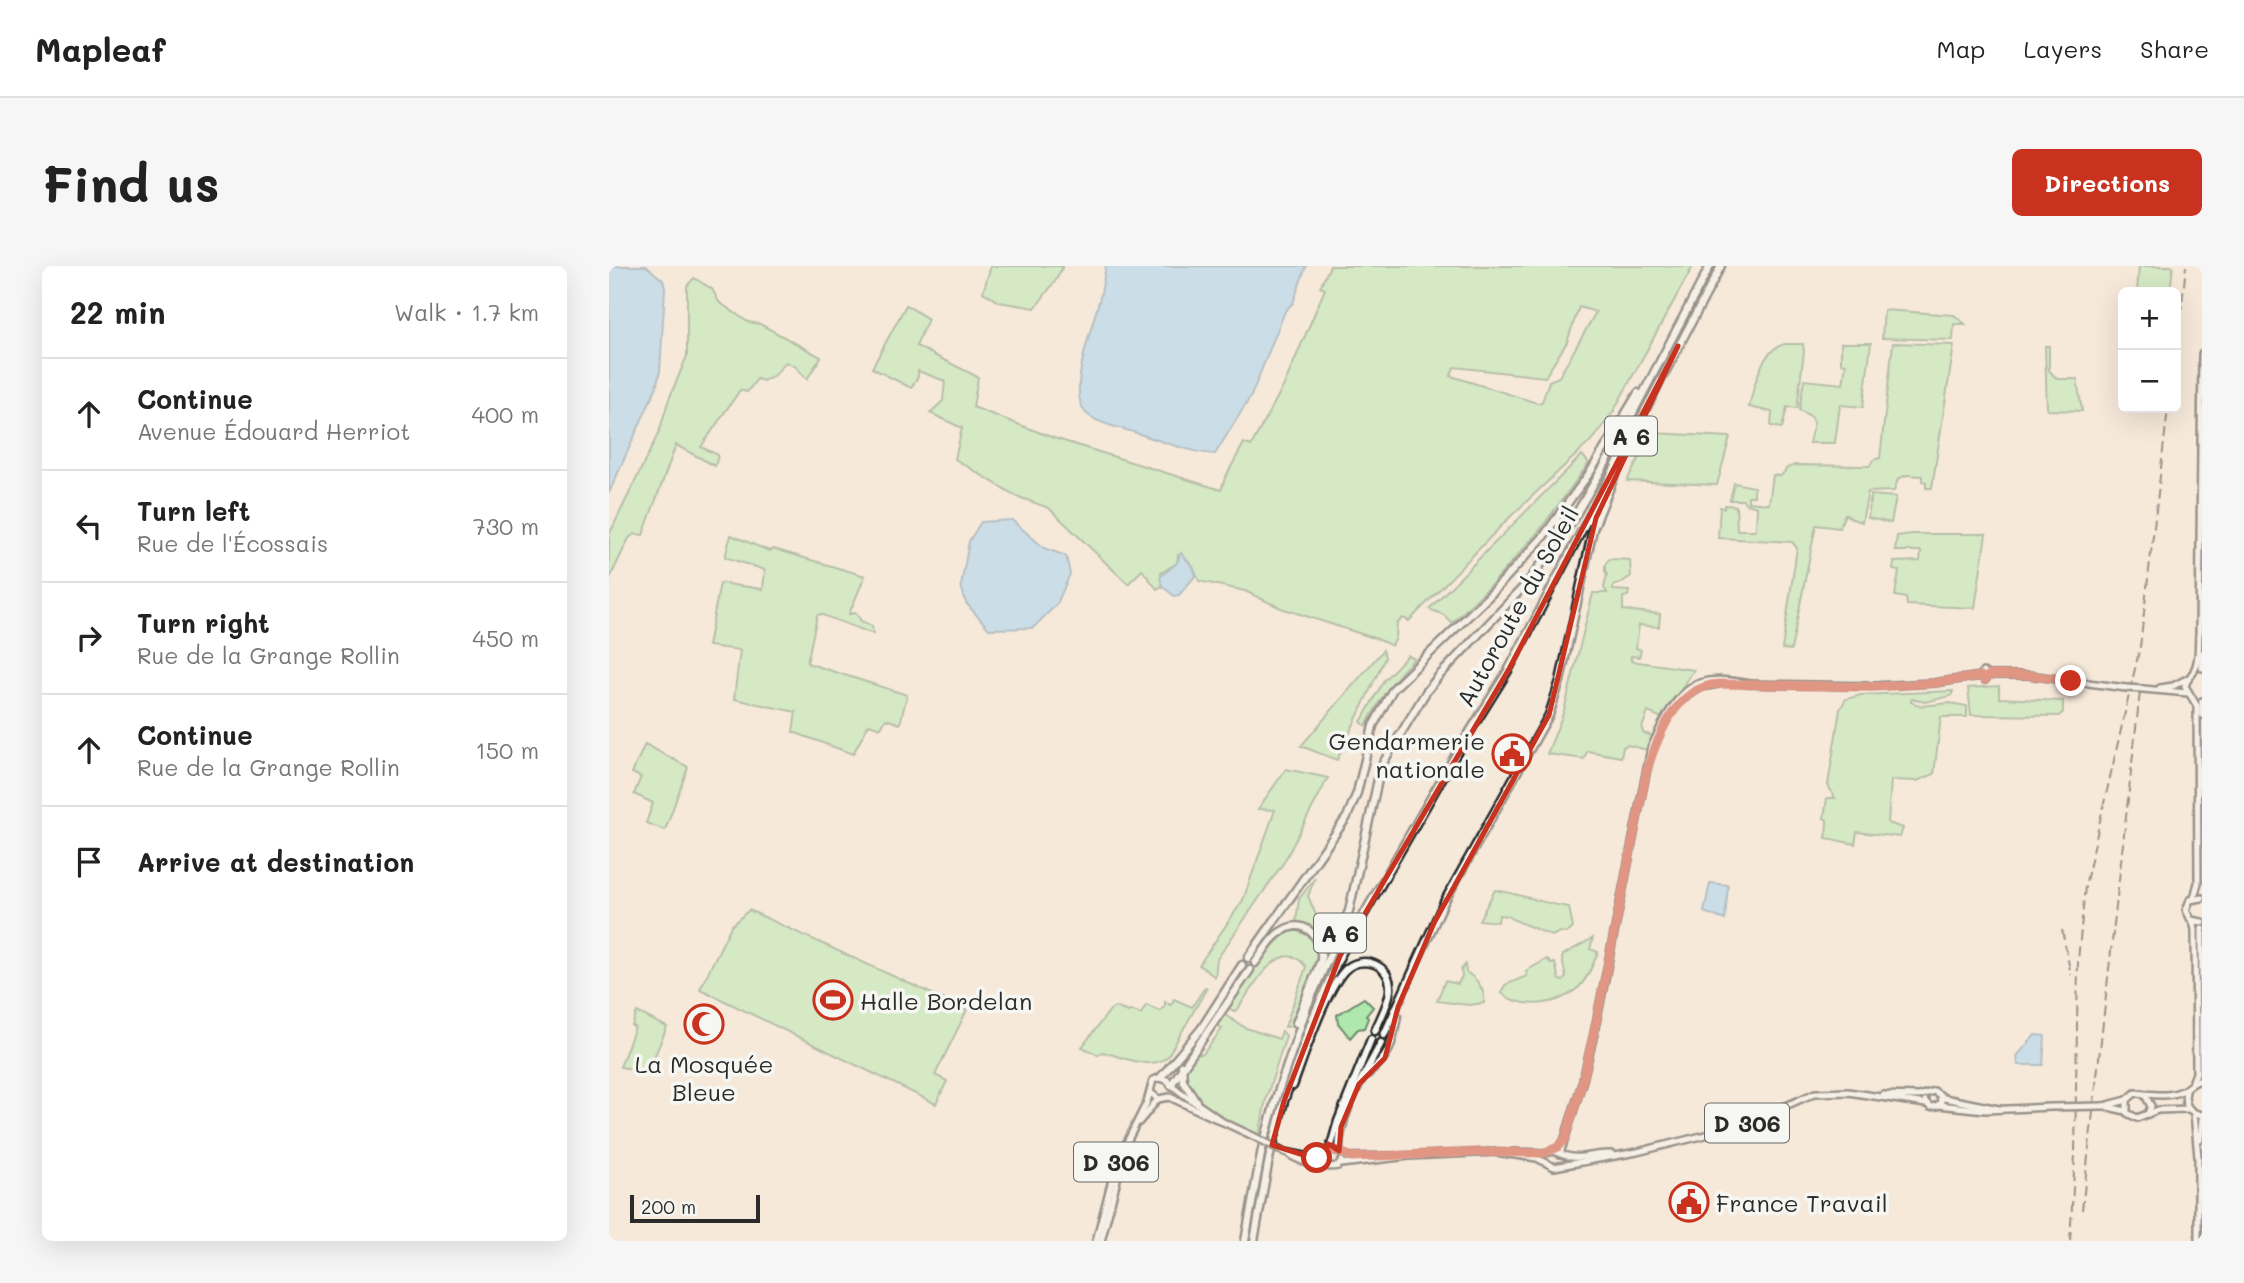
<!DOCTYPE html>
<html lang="en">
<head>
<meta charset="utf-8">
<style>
  body { margin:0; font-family:Mali,sans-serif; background:#f6f6f6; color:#222 }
  .controls { position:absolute; right:21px; top:21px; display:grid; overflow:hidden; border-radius:10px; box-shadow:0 7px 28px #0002 }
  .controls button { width:63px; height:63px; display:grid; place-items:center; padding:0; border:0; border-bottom:2px solid #e0e0e0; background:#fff; color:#222; font:35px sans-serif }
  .scale { position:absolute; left:21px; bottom:18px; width:130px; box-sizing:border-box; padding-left:7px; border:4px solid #2b2b2b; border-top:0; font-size:19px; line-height:24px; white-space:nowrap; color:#2b2b2b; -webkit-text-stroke:5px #f6f6f2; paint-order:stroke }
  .stop { position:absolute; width:21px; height:21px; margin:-16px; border:5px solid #c8321e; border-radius:50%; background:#fff }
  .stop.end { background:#c8321e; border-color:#fff; box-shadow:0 2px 7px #0008 }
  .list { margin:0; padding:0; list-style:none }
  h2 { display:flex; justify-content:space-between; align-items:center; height:91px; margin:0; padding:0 28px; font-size:30px }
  h2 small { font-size:23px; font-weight:400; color:#767676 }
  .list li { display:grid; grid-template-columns:46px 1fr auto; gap:21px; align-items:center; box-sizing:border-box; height:112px; padding:0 28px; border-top:2px solid #e0e0e0 }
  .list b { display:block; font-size:26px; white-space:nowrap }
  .list p { margin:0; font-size:23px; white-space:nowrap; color:#767676 }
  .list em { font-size:23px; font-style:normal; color:#767676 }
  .icon { flex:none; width:38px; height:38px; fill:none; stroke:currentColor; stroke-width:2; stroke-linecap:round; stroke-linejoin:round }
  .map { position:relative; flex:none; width:1593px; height:975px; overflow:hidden; border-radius:10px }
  header { display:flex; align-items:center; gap:42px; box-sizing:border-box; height:98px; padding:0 35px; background:#fff; border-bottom:2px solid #e0e0e0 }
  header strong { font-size:33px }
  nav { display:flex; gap:38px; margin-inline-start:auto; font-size:24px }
  .intro { display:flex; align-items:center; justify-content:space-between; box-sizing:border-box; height:168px; padding:0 42px }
  h1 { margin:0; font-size:49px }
  .button { padding:18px 32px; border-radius:10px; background:#c8321e; color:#fff; font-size:24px; font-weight:700 }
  main { display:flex; gap:42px; padding:0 42px }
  aside { flex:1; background:#fff; border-radius:10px; box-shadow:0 7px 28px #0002 }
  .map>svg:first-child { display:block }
  .green { fill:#aee8ac; stroke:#6c8a6c; stroke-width:2; fill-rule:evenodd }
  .water { fill:#97cff6; stroke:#6c8da5; stroke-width:2 }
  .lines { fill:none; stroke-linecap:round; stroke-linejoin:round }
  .secondary-casing { stroke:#2b2b2b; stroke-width:10 }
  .primary-casing { stroke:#2b2b2b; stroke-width:10 }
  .motorway-casing { stroke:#2b2b2b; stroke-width:11 }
  .secondary { stroke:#f6f6f2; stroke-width:5 }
  .primary { stroke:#f6f6f2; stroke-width:5 }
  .motorway { stroke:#f6f6f2; stroke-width:6 }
  .rail { stroke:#2b2b2b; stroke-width:2; stroke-dasharray:10 5; stroke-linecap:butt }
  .secondary-bridge-casing { stroke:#2b2b2b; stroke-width:10; stroke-linecap:butt }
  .primary-bridge-casing { stroke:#2b2b2b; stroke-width:10; stroke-linecap:butt }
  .secondary-bridge { stroke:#f6f6f2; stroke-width:5 }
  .primary-bridge { stroke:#f6f6f2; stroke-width:5 }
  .route { stroke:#c8321e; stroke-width:9 }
  .marked { fill:none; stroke:#c8321e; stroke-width:5; stroke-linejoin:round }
  .labels { text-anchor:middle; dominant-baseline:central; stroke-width:7; stroke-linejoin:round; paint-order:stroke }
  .shield { fill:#f6f6f2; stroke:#686867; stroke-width:2 }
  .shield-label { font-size:23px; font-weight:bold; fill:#2b2b2b }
  .street-label { font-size:24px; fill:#2b2b2b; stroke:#f6f6f2 }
  .poi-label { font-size:24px; fill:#2b2b2b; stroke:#f6f6f2; text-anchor:start }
</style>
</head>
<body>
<header>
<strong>Mapleaf</strong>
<nav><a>Map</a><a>Layers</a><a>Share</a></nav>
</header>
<div class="intro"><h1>Find us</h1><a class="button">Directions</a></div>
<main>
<aside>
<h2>22 min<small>Walk · 1.7 km</small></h2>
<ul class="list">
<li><svg class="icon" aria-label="ahead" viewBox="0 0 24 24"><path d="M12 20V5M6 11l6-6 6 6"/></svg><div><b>Continue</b><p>Avenue Édouard Herriot</p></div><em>400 m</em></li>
<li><svg class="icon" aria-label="left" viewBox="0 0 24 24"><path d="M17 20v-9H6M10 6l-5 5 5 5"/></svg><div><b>Turn left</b><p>Rue de l'Écossais</p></div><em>730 m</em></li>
<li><svg class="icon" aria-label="right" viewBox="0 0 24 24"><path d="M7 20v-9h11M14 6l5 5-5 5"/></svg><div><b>Turn right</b><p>Rue de la Grange Rollin</p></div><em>450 m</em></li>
<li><svg class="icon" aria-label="ahead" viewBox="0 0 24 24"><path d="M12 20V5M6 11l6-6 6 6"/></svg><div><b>Continue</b><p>Rue de la Grange Rollin</p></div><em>150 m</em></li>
<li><svg class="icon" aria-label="arrive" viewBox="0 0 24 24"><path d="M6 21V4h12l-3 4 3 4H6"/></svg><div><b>Arrive at destination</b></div></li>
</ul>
</aside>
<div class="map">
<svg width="1593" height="975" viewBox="0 0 1593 975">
  <rect width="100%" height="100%" fill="#f5e9da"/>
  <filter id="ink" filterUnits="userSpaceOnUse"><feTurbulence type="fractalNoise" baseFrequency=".0143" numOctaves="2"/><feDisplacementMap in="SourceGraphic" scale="14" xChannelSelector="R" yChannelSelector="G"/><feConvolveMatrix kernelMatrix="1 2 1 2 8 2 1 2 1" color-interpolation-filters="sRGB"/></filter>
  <g filter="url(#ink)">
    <!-- green -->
    <g class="green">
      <polygon points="382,0 454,0 447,14 426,42 390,36 374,26"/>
      <path d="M721 0H1084L1004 146 986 171 900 252 800 355 794 352 788 358 787 372 783 380 768 373 672 342 636 325 590 315 584 301 569 289 568 297 552 307 553 320 548 323 533 304 519 318 440 242 407 230 346 193 353 162 321 147 334 135 336 115 309 105V111L302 122 263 102 297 39 319 53 307 80 369 111 364 141 445 172 612 224 616 212 635 177 642 180 675 119 716 23 711 21ZM970 41 987 46 950 111 940 115 933 136 928 137 842 110 845 101 936 111 958 76Z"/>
      <polygon points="1530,0 1564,0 1561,26 1528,26"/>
      <polygon points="85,12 103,23 110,36 139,56 151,58 212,91 198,113 186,100 177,96 166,109 154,115 148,113 138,126 131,124 92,181 109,189 106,200 67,179 34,269 26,268 20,272 0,314 0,269 50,166 60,133 78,90 78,20"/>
      <polygon points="1275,44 1345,49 1356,58 1345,58 1344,74 1273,72"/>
      <polygon points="1232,77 1262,77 1254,141 1231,139 1226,177 1200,177 1205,157 1203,151 1190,144 1195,114 1234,118 1237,98 1232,97"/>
      <polygon points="1284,77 1345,79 1323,222 1317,222 1317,216 1313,215 1313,210 1298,209 1289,213 1285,225 1259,226 1253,256 1243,253 1236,248 1230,262 1207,259 1182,384 1173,383 1188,282 1183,276 1109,272 1111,241 1115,242 1116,239 1127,240 1128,264 1147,264 1148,241 1137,238 1134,234 1121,234 1125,217 1145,221 1145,230 1139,230 1139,236 1160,238 1164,209 1172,210 1178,202 1186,199 1261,200 1264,194 1271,192"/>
      <path d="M1176 78H1194L1195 85 1188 142 1178 141 1173 162 1162 160 1163 146 1140 141C1145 120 1152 83 1176 78Z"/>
      <polygon points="1436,80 1440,80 1440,104 1448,113 1468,113 1473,145 1438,144"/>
      <polygon points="1043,167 1121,171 1108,219 1018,215"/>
      <polygon points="973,189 980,197 930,265 885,316 843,357 835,349 820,343"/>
      <polygon points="1262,229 1287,231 1282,257 1259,252"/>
      <polygon points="1303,268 1377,268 1366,342 1298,339 1297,332 1286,330 1290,305 1284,304 1285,296 1311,295 1312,285 1286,285 1288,270"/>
      <polygon points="122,269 160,285 165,283 256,310 240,348 247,347 252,355 263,360 264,368 211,348 208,350 198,397 298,429 291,458 277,453 272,462 260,458 244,488 184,466 187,446 125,433 131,384 99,380 111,317 154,323 156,304 116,291"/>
      <polygon points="1000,293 1021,294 1022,310 1012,317 1004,320 1004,324 1020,325 1019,330 1014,331 1014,344 1051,348 1050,361 1030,359 1027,382 1032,384 1030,391 1022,390 1022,395 1085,404 1053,452 1039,446 1033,462 1034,467 1044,470 1039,484 1018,479 1014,481 1012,491 978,485 975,493 938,488 955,445 984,327 998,327 995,322 998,308 996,307 996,299"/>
      <polygon points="774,384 776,392 728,494 692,480"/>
      <path d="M799 389 805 393C784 413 770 434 757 460L752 456 775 414Z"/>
      <polygon points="1390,420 1390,432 1454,435 1454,446 1450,450 1362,449 1359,422"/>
      <polygon points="1344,425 1342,430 1316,436 1303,433 1302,436 1312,440 1341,437 1358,440 1358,451 1332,451 1325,508 1308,515 1282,514 1279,557 1294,562 1291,571 1248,566 1246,578 1217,572 1218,554 1215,552 1218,532 1226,532 1219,519 1231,443 1237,433 1252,429"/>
      <polygon points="36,478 79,501 56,564 37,557 44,537 25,528 32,511 23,507"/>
      <polygon points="677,503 719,512 675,596 608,693 606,711 590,699 634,634 666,544 649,543"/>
      <path d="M706 612 699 630 717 673 715 682C710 666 701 662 687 656L690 633Z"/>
      <path d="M886 624C912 628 935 638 960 641L964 662 958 667 951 666 943 670 903 653 900 650 890 649 889 656 870 654Z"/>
      <polygon points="140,644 358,744 326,809 338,815 327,838 91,723 122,660"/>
      <path d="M682 665H689L702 671 710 686 683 760 676 761 697 701C672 667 642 723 629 743L625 745 618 741C632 724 663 672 682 665Z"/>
      <path d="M984 672 981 683 989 686C984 698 979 712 970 721 949 740 914 744 892 727L896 719 918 710 917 705 938 693 942 698 946 697 950 714 954 715 957 711 953 693 954 689Z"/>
      <path d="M856 699 857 706C867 712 877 724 875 737L860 739 828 735 836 715 849 718 853 710 852 704Z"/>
      <path d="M596 721 598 722 559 790C543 806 512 790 493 786L489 789 473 781 501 744 506 741 520 746 522 744 532 748 537 739 551 745 556 740V735L562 739 565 733 583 741Z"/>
      <polygon points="755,732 764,741 757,750 759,752 755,762 749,763 741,772 729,757 728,749"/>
      <polygon points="28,746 58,761 39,806 11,801 26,761 23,760"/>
      <path d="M614 748 637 762 670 773 673 765 677 770 657 833 650 870C627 858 578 840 576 809 575 801 580 795 584 789L594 788 613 763 607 756Z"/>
    </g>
    <!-- water -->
    <g class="water">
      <polygon points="0,0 37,0 54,14 56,22 51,105 47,122 0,227"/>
      <path d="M497 0H697L684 37 676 45 642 130 606 188C583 187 549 174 527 167 513 162 488 158 477 147 456 126 487 53 492 27 494 18 495 9 497 0Z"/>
      <polygon points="403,254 435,282 457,290 461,308 448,338 424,362 380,363 357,337 352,320 360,275 372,256"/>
      <polygon points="572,287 584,301 587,309 570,329 565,330 553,320 551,311 568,297"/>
      <polygon points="1101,617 1119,619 1116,654 1095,646"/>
      <polygon points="1426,769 1436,770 1434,799 1409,799 1408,790"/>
    </g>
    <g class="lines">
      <!-- secondary casing -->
      <g class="secondary-casing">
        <g id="secondary">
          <polyline points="1380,409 1376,414 1372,410 1374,406 1380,409 1419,409 1517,422"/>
          <polyline points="1140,418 1262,420 1325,417 1372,410"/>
          <polyline points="1551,422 1564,420 1578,413"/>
          <polyline points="1534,423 1579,427"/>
          <polyline points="1077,431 1092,421 1109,418"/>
          <polyline points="1585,847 1589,891 1589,975"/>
          <polyline points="1591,874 1593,853"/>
          <path d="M951 888 974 814 985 768 1042 482C1052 460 1067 425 1091 417 1106 412 1125 415 1141 418"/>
        </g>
      </g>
      <!-- primary casing -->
      <g class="primary-casing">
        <g id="primary">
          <polyline points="1593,387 1593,402"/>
          <polyline points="1593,435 1593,449"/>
          <path d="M1585 632 1589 617 1588 440 1576 420C1578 412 1582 411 1585 405 1591 394 1589 379 1590 368L1593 88"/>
          <polyline points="1593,632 1581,634 1577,644 1582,654 1593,656"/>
          <polyline points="1593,663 1593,807"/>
          <polyline points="1583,817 1587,807 1586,664 1584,655"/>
          <path d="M1578 822C1573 836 1579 847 1593 849"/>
          <polyline points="542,827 549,833 561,831 567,834 644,870"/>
          <polyline points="1274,829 1310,830 1325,825 1335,832 1390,843"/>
          <polyline points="1536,829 1542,840 1539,848"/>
          <polyline points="1518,834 1518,847 1528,852 1549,844 1580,843"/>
          <polyline points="1316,835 1321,841 1328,840 1332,836 1331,829"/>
          <polyline points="1329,839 1376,844 1442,841"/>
          <path d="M1495 840 1518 834 1526 827C1541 828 1558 832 1573 825 1581 821 1583 815 1593 814"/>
          <polyline points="1499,841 1517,845"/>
          <polyline points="530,856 549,833"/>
          <polyline points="676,886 706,892 715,890 723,883 739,891 785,890"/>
          <polyline points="885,886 928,892 945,901 1028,886 1129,861 1206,827 1239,826 1317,838"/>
          <path d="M904 886 935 887 946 885C969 898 978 887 1003 888"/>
          <path d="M681 889C694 897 716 903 729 900L733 895"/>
          <polyline points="732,898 800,890 888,886"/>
          <path d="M487 975 507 898 538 836 544 814 550 812 558 814C568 827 597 842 612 855"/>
          <polyline points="492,975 515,887"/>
        </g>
      </g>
      <!-- motorway casing -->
      <g class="motorway-casing">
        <g id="motorway">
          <polyline points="639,692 738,551 748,527 764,460 784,423 882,328 934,271 982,205 1029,127"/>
          <path d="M646 697C655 686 662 670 675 664 697 651 714 674 712 694L687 757"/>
          <polyline points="775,769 835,636 940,449 951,415 984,263 1008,204"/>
          <polyline points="573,799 574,815 587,835"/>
          <path d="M757 809C781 791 783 779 788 750"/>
          <polyline points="552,811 592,763 633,699"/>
          <polyline points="562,819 641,704"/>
          <path d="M684 820C694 792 716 726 735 705 752 687 783 698 781 724 780 738 771 752 766 765"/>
          <polyline points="721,883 729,855 762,773"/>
          <path d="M730 885C730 846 755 811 772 777"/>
          <polyline points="636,975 653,883 668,829 698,741 740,645 770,509 774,497 817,426 829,411 919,316 959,262 1006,181 1101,0"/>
          <polyline points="645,975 660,893 675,835 703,754 731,690 847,488 900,403 1112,0"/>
        </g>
      </g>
      <!-- secondary -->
      <use href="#secondary" class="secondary"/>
      <!-- primary -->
      <use href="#primary" class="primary"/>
      <!-- motorway -->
      <use href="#motorway" class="motorway"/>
      <!-- rail -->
      <g class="rail">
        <polyline points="1567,94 1577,0"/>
        <polyline points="1453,664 1462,709"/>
        <polyline points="1473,944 1531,426"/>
        <polyline points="1461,975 1466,888 1469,695 1476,620 1531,381 1559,142"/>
      </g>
      <!-- secondary-bridge casing -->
      <g class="secondary-bridge-casing">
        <polyline id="secondary-bridge" points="1517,422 1534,423"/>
      </g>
      <!-- primary-bridge casing -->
      <g class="primary-bridge-casing">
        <g id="primary-bridge">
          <polyline points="1442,841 1495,840"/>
          <polyline points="644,870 676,886"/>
        </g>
      </g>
      <!-- secondary-bridge -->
      <use href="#secondary-bridge" class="secondary-bridge"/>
      <!-- primary-bridge -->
      <use href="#primary-bridge" class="primary-bridge"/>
    </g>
  </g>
  <g class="lines" filter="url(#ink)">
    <!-- route -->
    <path class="route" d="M708 892 723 883 743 891 873 886 935 887 949 881 956 873 974 814 985 766 1038 504C1049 470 1067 421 1109 418L1262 421 1325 417 1372 410 1376 414 1380 409H1419L1462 415"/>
  </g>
  <!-- marked area -->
  <path d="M0 0H1593V975H0ZM1069 80 987 252 940 449 825 657 789 741 776 792 750 818 732 861 730 885 719 878 715 890 704 892 663 879 675 835 731 690 900 403Z" fill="#f5e9da" fill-opacity=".55" fill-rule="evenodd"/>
  <path class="marked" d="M1069 80 987 252 940 449 825 657 789 741 776 792 750 818 732 861 730 885 719 878 715 890 704 892 663 879 675 835 731 690 900 403Z"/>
  <!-- icons -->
  <defs>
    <g id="civic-ring" transform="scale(2.0125)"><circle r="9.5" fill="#f6f6f2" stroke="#c8321e" stroke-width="1.5"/><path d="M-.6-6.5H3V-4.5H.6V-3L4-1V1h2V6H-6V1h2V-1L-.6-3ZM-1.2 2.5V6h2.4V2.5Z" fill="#c8321e"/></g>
    <g id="stadium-ring" transform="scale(2.0125)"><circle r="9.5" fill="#f6f6f2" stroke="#c8321e" stroke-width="1.5"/><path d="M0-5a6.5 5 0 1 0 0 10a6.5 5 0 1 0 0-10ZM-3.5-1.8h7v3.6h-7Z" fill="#c8321e"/></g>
    <g id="mosque-ring" transform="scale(2.0125)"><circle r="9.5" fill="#f6f6f2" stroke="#c8321e" stroke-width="1.5"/><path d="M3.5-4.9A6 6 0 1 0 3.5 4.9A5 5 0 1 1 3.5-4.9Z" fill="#c8321e"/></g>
  </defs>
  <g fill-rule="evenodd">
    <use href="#civic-ring" x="903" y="488"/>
    <use href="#stadium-ring" x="224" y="734"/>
    <use href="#mosque-ring" x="95" y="758"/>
    <use href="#civic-ring" x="1080" y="936"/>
  </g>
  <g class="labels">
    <!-- shield labels -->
    <g class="shield">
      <rect x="996" y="150.5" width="52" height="39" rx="5"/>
      <rect x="705" y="647.5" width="52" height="39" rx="5"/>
      <rect x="1096" y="837.5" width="84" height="39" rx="5"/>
      <rect x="465" y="876.5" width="84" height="39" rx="5"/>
    </g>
    <g class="shield-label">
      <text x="1022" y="170">A 6</text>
      <text x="731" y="667">A 6</text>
      <text x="1138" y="857">D 306</text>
      <text x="507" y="896">D 306</text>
    </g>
    <!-- street labels -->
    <g class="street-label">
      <text transform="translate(908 340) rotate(-61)">Autoroute du Soleil</text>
    </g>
    <!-- poi labels -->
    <g class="poi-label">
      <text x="876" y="474" text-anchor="end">Gendarmerie<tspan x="876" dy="28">nationale</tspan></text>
      <text x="251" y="734">Halle Bordelan</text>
      <text x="95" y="797" text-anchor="middle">La Mosquée<tspan x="95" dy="28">Bleue</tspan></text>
      <text x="1107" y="936">France Travail</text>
    </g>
  </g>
</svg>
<div class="controls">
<button>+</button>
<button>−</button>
</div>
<div class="scale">200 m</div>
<div class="stop" style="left:708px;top:892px"></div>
<div class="stop end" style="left:1462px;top:415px"></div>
</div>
</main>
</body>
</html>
